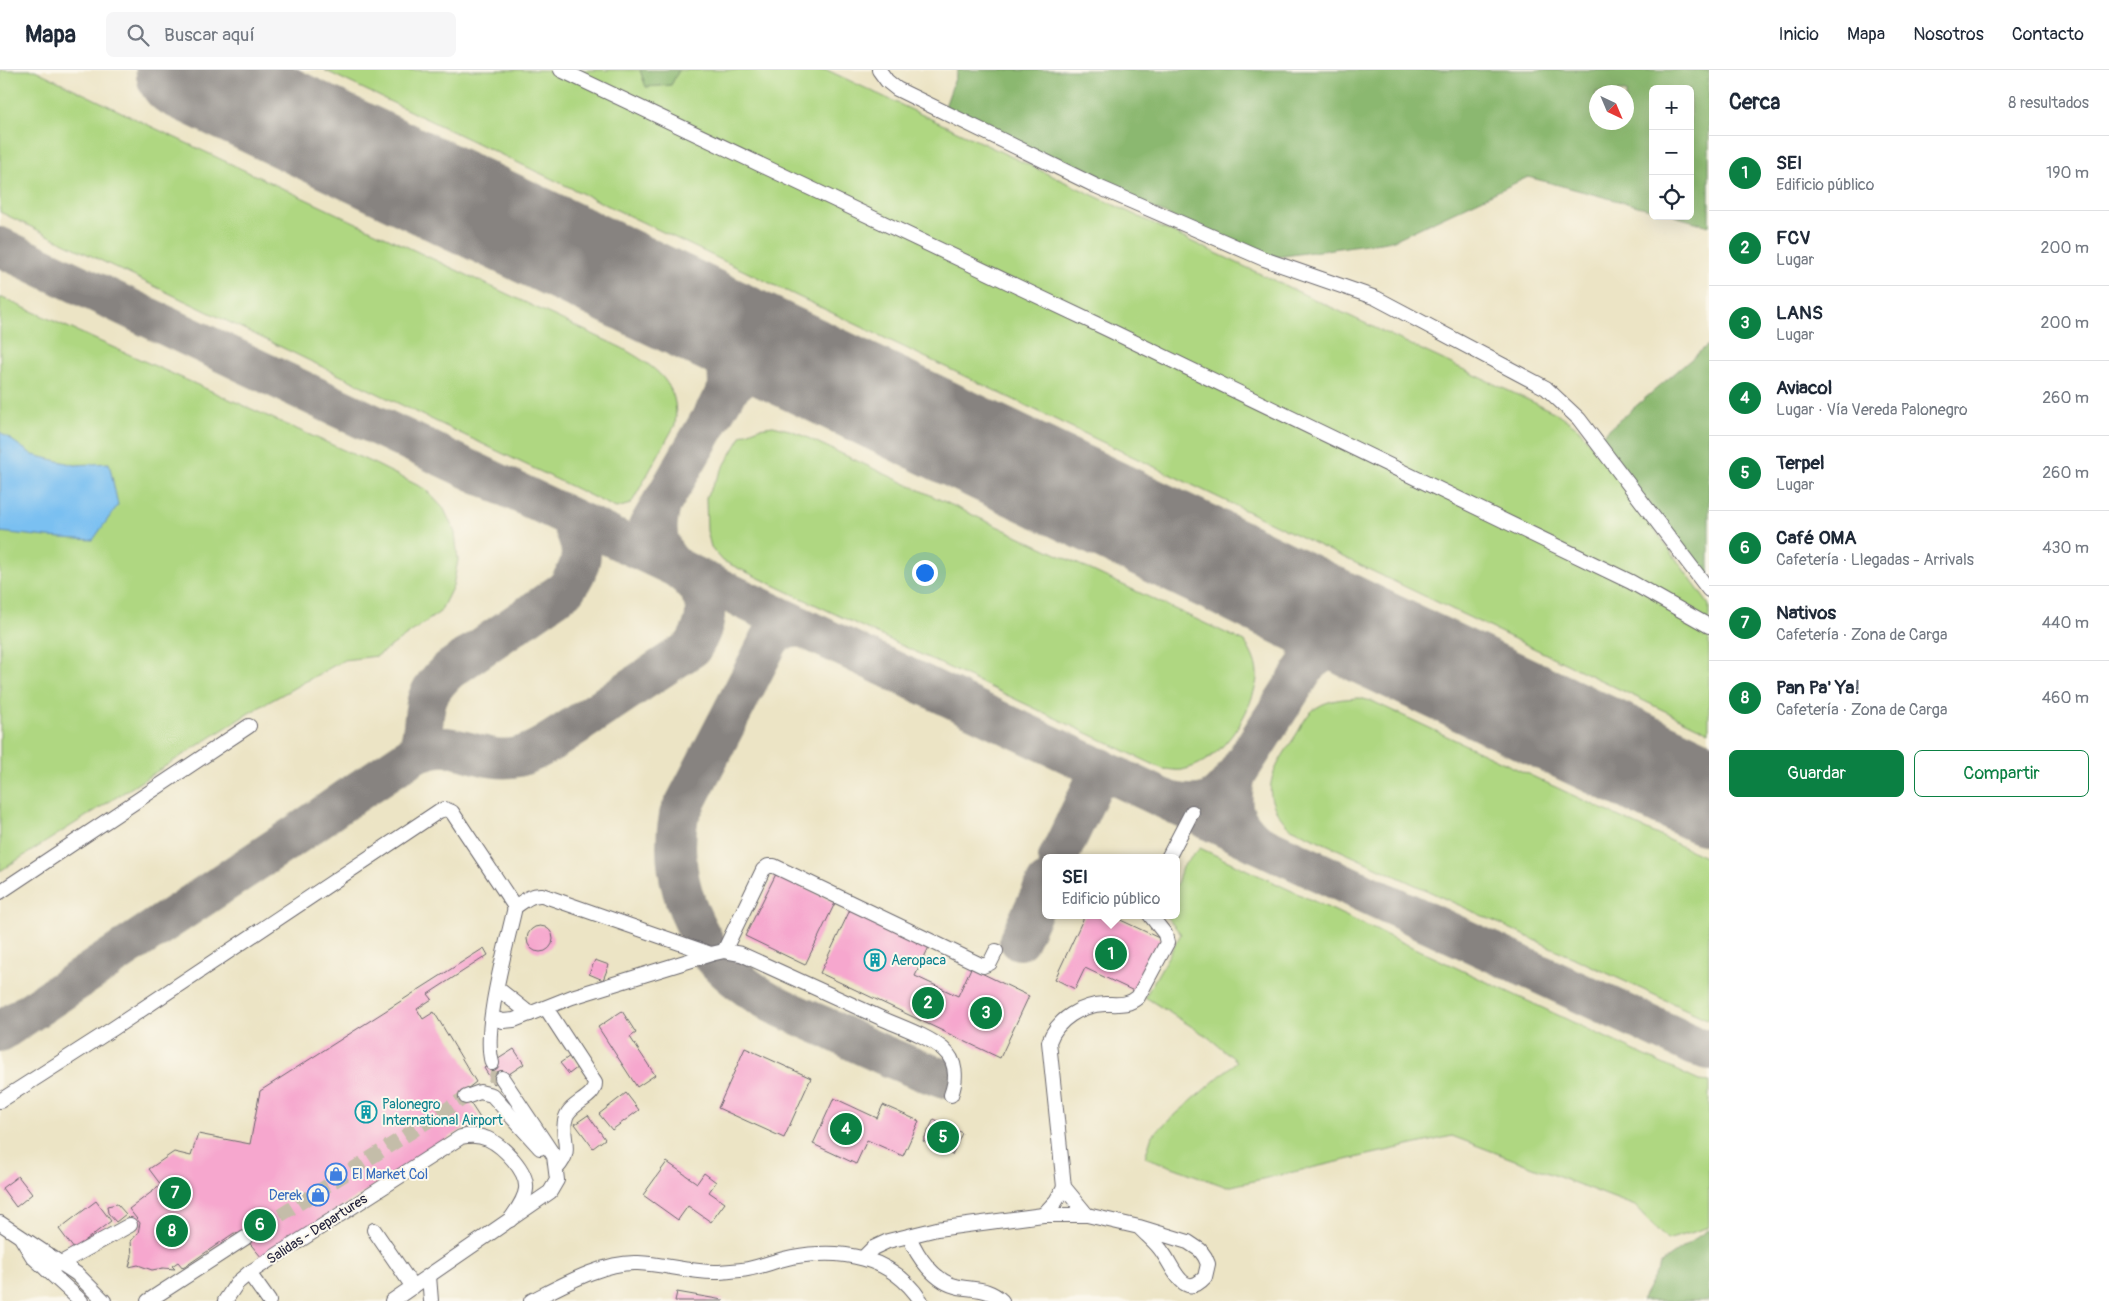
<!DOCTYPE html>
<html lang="es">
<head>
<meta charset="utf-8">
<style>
  body { margin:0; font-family:Pangolin,sans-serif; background:#f6f6f7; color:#1f2937 }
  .controls { position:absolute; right:15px; top:15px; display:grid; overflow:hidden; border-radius:8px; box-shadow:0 5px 20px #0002 }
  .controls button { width:45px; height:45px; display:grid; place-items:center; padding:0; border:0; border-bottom:1px solid #e0e1e3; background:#fff; color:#1f2937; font:25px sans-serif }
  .compass { position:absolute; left:1589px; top:15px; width:45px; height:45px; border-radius:50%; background:#fff; box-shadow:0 5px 20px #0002; rotate:136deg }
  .you { position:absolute; left:924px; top:502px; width:18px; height:18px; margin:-12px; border:4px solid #fff; border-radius:50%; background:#1a73e8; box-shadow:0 0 0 8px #1a73e833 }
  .badge { display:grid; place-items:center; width:32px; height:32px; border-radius:50%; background:#0b8043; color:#fff; font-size:16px; font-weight:700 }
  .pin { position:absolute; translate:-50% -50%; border:2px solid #fff; box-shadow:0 1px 5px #0006 }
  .popup { position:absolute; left:1042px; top:784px; width:138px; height:65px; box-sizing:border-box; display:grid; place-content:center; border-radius:8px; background:#fff; filter:drop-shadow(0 1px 4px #0005); font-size:16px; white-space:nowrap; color:#747a83 }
  .popup b { font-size:19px; color:#1f2937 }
  .popup::after { content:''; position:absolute; left:50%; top:100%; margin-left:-10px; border:10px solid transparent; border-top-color:#fff }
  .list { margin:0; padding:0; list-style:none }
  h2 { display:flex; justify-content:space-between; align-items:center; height:65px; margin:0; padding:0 20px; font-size:21px }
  h2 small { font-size:16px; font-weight:400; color:#747a83 }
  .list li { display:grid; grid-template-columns:32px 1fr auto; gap:15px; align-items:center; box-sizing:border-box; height:75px; padding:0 20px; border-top:1px solid #e0e1e3 }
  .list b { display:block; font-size:19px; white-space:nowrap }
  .list p { margin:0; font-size:16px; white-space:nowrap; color:#747a83 }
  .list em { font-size:16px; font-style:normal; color:#747a83 }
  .actions { display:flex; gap:10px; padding:15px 20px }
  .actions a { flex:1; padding:11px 0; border:1px solid #0b8043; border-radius:8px; text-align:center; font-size:18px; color:#0b8043 }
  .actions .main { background:#0b8043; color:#fff }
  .icon { flex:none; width:28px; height:28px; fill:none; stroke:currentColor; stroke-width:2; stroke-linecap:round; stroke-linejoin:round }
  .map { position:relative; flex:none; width:1709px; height:1231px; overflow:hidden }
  header { display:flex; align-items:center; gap:30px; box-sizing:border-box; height:70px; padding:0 25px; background:#fff; border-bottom:1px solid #e0e1e3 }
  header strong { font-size:24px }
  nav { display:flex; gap:28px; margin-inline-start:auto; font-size:18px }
  .search { width:350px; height:45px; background:#f6f6f7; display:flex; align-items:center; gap:12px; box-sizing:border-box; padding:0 18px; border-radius:8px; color:#747a83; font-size:19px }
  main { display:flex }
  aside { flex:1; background:#fff }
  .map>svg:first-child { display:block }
  .green { fill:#afd781; stroke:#687c5e }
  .forest { fill:#8bb86f; stroke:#566d55; fill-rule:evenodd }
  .water { fill:#7ac0f1; stroke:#4e7196 }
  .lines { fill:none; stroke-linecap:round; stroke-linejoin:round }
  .taxiway { stroke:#878380; stroke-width:40 }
  .runway { stroke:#878380; stroke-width:99 }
  .building { fill:#f6a7ce }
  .minor-tunnel { stroke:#c4bda9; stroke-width:14; stroke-dasharray:14 7; stroke-linecap:butt }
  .minor-casing { stroke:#69666b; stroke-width:16 }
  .minor { stroke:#fff; stroke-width:14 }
  .labels { text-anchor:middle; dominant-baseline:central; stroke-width:4; stroke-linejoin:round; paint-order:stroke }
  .culture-label { font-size:14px; fill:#0d838f; stroke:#fbf7ec; text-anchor:start }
  .shop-label { font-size:14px; fill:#366cbe; stroke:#fbf7ec; text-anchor:start }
  .street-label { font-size:14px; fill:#22223b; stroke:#fbf7ec }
</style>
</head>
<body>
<header>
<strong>Mapa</strong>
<div class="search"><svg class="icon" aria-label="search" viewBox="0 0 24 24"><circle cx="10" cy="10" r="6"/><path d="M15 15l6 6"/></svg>Buscar aquí</div>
<nav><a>Inicio</a><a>Mapa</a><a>Nosotros</a><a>Contacto</a></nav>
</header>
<main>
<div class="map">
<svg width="1709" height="1231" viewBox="0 0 1709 1231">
  <rect width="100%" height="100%" fill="#fbf7ec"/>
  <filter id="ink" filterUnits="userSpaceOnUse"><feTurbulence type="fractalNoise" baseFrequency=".02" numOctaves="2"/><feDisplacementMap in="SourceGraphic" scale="10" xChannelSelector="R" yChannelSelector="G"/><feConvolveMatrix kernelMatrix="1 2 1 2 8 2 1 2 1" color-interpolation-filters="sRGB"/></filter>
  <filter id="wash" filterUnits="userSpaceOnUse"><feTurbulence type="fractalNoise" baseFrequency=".0096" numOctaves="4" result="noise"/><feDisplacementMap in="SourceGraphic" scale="20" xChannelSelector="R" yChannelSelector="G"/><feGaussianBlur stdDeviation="1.12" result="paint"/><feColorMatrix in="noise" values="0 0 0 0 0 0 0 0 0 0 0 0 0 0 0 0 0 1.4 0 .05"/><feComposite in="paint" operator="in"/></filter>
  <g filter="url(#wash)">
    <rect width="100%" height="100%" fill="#ece4c5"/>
    <!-- green -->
    <g class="green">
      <path d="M0 0H35L146 54 622 278C655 297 681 313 675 355L631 434 616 438 0 142Z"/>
      <polygon points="324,0 640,0 646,17 671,15 679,0 827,0 1558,344 1579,359 1633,429 1709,535 1709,662"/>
      <polygon points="0,227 375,394 425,419 444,439 455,463 458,490 453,516 440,542 377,586 344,590 249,643 0,801"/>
      <path d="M773 356 793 361 1245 572C1251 582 1256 591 1257 603 1258 613 1253 624 1250 633 1238 662 1215 693 1182 700 1176 701 1169 699 1163 699L723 491 711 477 707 461 706 427 742 365 759 358Z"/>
      <path d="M1360 628 1374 632 1709 789V950L1289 757C1255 722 1274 699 1296 665 1301 657 1307 643 1316 638 1330 629 1343 629 1360 628Z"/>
      <polygon points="1200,778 1699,1011 1709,1012 1709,1157 1667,1170 1635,1136 1452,1066 1227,1117 1145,1087 1152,1065 1237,991 1208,967 1145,927 1181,864 1165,845 1176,845 1176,817 1182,797"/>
    </g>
    <!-- forest -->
    <g class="forest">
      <polygon points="640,0 679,0 671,15 646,17"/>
      <path d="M958 0H1709V156L1674 146H1690V19H1653V140L1528 107 1394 170 1264 189 943 42ZM1596 22H1626V52H1596Z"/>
      <polygon points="1709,274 1709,520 1596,370"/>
      <polygon points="1709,1159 1709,1231 1641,1231 1662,1192"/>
    </g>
    <!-- water -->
    <polygon class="water" points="0,362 33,385 75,395 109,393 118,435 93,470 47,467 0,462"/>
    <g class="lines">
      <!-- taxiway -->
      <g class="taxiway">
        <polyline points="0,177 1255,772 1695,976 1709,980"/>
        <path d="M668 231C689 245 721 265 726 292 728 301 728 310 728 319 733 315 738 309 743 306 762 296 786 295 807 296"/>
        <polyline points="648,457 728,319"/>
        <path d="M1286 525C1307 545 1308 564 1309 592 1335 572 1346 570 1378 570"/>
        <path d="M801 557 780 560 770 569 679 745C671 787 680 828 701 866 705 872 708 880 712 885 720 896 732 906 743 914 768 934 798 945 827 958 864 977 902 994 942 1008"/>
        <path d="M417 682C427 680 436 676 447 677 471 680 492 693 518 687 540 681 562 664 581 652 618 627 655 602 692 578 708 553 712 530 689 508 678 498 666 492 661 476 655 462 658 449 661 434"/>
        <polyline points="1236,705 1309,592"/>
        <path d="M1172 732C1206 738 1216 733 1236 705 1229 737 1231 749 1255 772"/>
        <polyline points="1058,788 1101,698"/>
        <polyline points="1019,870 1046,813"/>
        <path d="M0 962 303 760 351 726 417 682C431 645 413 633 449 600L565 520C586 492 585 478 569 447"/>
      </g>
      <!-- runway -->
      <polyline class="runway" points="185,0 1231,498 1378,570 1709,726"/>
    </g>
    <g id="blocks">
      <!-- building -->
      <g class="building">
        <polygon points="776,804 835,833 805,895 745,866"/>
        <polygon points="850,840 929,877 915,906 958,926 971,898 1029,926 1000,988 820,903"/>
        <polygon points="1085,845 1110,845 1161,869 1136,922 1085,898 1075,919 1055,909"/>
        <circle cx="540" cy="869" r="13"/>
        <polygon points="484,878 488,885 428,924 432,929 417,939 423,949 434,942 476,1012 463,1022 480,1048 262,1188 242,1164 234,1163 183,1198 178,1192 172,1196 175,1199 163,1198 152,1200 138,1195 129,1197 132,1186 131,1171 138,1163 140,1153 129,1139 161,1115 149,1099 174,1082 191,1086 198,1064 250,1074 260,1021"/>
        <polygon points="595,890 609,895 603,910 589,904"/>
        <polygon points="622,941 636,963 630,967 655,1005 637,1017 598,957"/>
        <polygon points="745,978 811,1008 784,1068 718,1038"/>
        <polygon points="514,979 524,994 494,1014 484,998"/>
        <polygon points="570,986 578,997 569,1004 560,993"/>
        <polygon points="626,1023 639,1040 612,1060 599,1044"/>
        <polygon points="834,1028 877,1048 883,1035 919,1051 903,1086 867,1070 856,1094 813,1074"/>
        <polygon points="588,1045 605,1069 593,1078 575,1054"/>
        <polygon points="934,1049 962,1063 952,1085 923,1071"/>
        <polygon points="667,1092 697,1113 704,1103 716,1112 709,1122 725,1133 711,1152 688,1136 678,1150 643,1125"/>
        <polygon points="18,1106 32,1124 16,1137 2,1118"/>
        <polygon points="96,1131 111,1151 74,1179 59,1159"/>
        <polygon points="117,1134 126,1144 116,1152 108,1143 107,1136"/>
        <polygon points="677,1222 723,1230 723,1231 675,1231"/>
      </g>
    </g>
  </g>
  <g filter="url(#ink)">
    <use href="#blocks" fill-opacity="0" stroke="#69666b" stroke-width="1"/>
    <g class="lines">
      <!-- minor-tunnel -->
      <g class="minor-tunnel">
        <polyline points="495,1013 497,1001"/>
        <polyline points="245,1168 466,1027"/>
      </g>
      <!-- minor casing -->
      <g class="minor-casing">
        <g id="minor">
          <polyline points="561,0 1107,259 1631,512 1709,556"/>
          <polyline points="879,0 887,11 897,19 1096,116 1264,189 1376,228 1546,318 1579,349 1709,520"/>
          <polyline points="1168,788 1192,742"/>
          <polyline points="0,822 249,656"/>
          <polyline points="724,881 763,800 768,796 774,796 983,896 990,893 996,881"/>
          <polyline points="497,918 530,944"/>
          <path d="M546 938 595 1013C595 1029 571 1032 566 1047 559 1067 575 1079 557 1098"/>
          <path d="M492 948 503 951 514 950 572 927 711 884 724 881 741 884C788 905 834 927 881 948 901 957 926 965 943 979 957 991 957 1009 951 1025"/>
          <path d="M492 993C482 959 507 874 515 837 524 831 531 824 542 825L711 884"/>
          <polyline points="466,1027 480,1022 492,1025 540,1078"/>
          <polyline points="0,1031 114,958 439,741 445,739 452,742 515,837"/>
          <polyline points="1043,1145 1056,1131 1064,1117"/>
          <path d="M1087 1145 1064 1117 1049 972C1057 949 1081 935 1105 934 1118 934 1128 936 1138 927L1167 873 1165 864 1150 845"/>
          <polyline points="0,1153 77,1204 104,1231"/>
          <polyline points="374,1160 413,1217"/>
          <path d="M909 1166C917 1186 935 1213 959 1217 976 1220 989 1218 1002 1231"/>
          <polyline points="22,1169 33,1187 81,1231"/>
          <path d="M863 1188 873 1178 888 1171 937 1159 1043 1145H1087L1139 1157 1188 1172 1200 1180 1205 1187 1208 1194 1205 1207C1183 1231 1173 1196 1163 1183 1157 1173 1147 1166 1139 1157"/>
          <polyline points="47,1200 61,1193 130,1155"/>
          <polyline points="249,1203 269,1231"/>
          <polyline points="429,1206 431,1231"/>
          <polyline points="148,1231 245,1168"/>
          <path d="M225 1231 237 1213 249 1203 461 1067C470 1065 479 1065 488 1069 503 1076 528 1101 526 1119 525 1130 516 1141 510 1150"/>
          <polyline points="392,1231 550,1122 557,1110 554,1086 502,1008"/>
          <path d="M531 1231C561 1216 604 1191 638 1193 665 1194 690 1203 718 1202 727 1201 738 1201 748 1199 763 1196 777 1190 792 1187 841 1178 892 1186 921 1231"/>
        </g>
      </g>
      <!-- minor -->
      <use href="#minor" class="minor"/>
    </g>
  </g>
  <!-- icons -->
  <defs>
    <g id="building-ring" transform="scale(1.125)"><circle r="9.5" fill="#fbf7ec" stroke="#0f9aa8" stroke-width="1.5"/><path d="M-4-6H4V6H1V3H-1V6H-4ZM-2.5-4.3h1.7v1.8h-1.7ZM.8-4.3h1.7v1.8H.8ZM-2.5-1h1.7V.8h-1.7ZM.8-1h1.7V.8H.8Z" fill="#0f9aa8"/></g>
    <g id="shop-ring" transform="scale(1.125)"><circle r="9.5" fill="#fbf7ec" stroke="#3f7fe0" stroke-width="1.5"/><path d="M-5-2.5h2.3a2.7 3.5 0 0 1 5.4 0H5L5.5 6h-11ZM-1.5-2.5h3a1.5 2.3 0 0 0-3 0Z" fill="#3f7fe0"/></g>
  </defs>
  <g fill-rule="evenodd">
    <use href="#building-ring" x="875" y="890"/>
    <use href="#building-ring" x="366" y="1042"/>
    <use href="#shop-ring" x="336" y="1104"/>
    <use href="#shop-ring" x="318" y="1125"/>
  </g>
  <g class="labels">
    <!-- culture labels -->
    <g class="culture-label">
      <text x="891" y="890">Aeropaca</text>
      <text x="382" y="1034">Palonegro<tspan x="382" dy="16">International Airport</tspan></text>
    </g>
    <!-- shop labels -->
    <g class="shop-label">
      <text x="352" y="1104">El Market Col</text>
      <text x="302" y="1125" text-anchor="end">Derek</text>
    </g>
    <!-- street labels -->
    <g class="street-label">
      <text transform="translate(317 1159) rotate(-33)">Salidas - Departures</text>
    </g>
  </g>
</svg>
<div class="controls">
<button>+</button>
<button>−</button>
<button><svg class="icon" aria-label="locate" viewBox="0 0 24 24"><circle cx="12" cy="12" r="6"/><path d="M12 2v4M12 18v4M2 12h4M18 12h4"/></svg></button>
</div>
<svg class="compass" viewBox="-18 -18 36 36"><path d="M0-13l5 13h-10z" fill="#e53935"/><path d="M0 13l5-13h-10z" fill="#747a83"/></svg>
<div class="you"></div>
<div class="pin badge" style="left:1111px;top:884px">1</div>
<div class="popup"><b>SEI</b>Edificio público</div>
<div class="pin badge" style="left:928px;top:933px">2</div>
<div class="pin badge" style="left:986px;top:943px">3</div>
<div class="pin badge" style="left:846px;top:1059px">4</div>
<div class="pin badge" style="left:943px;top:1067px">5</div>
<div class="pin badge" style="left:260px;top:1155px">6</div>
<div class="pin badge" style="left:175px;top:1123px">7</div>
<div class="pin badge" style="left:172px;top:1161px">8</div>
</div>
<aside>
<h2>Cerca<small>8 resultados</small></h2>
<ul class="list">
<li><span class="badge">1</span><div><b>SEI</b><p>Edificio público</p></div><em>190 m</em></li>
<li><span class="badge">2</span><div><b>FCV</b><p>Lugar</p></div><em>200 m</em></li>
<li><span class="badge">3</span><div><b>LANS</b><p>Lugar</p></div><em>200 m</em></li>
<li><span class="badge">4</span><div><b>Aviacol</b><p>Lugar · Vía Vereda Palonegro</p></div><em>260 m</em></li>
<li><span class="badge">5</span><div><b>Terpel</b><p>Lugar</p></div><em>260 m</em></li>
<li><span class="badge">6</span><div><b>Café OMA</b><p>Cafetería · Llegadas - Arrivals</p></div><em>430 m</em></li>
<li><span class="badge">7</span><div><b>Nativos</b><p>Cafetería · Zona de Carga</p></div><em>440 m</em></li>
<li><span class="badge">8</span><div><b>Pan Pa' Ya!</b><p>Cafetería · Zona de Carga</p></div><em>460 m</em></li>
</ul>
<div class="actions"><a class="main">Guardar</a><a>Compartir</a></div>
</aside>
</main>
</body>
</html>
